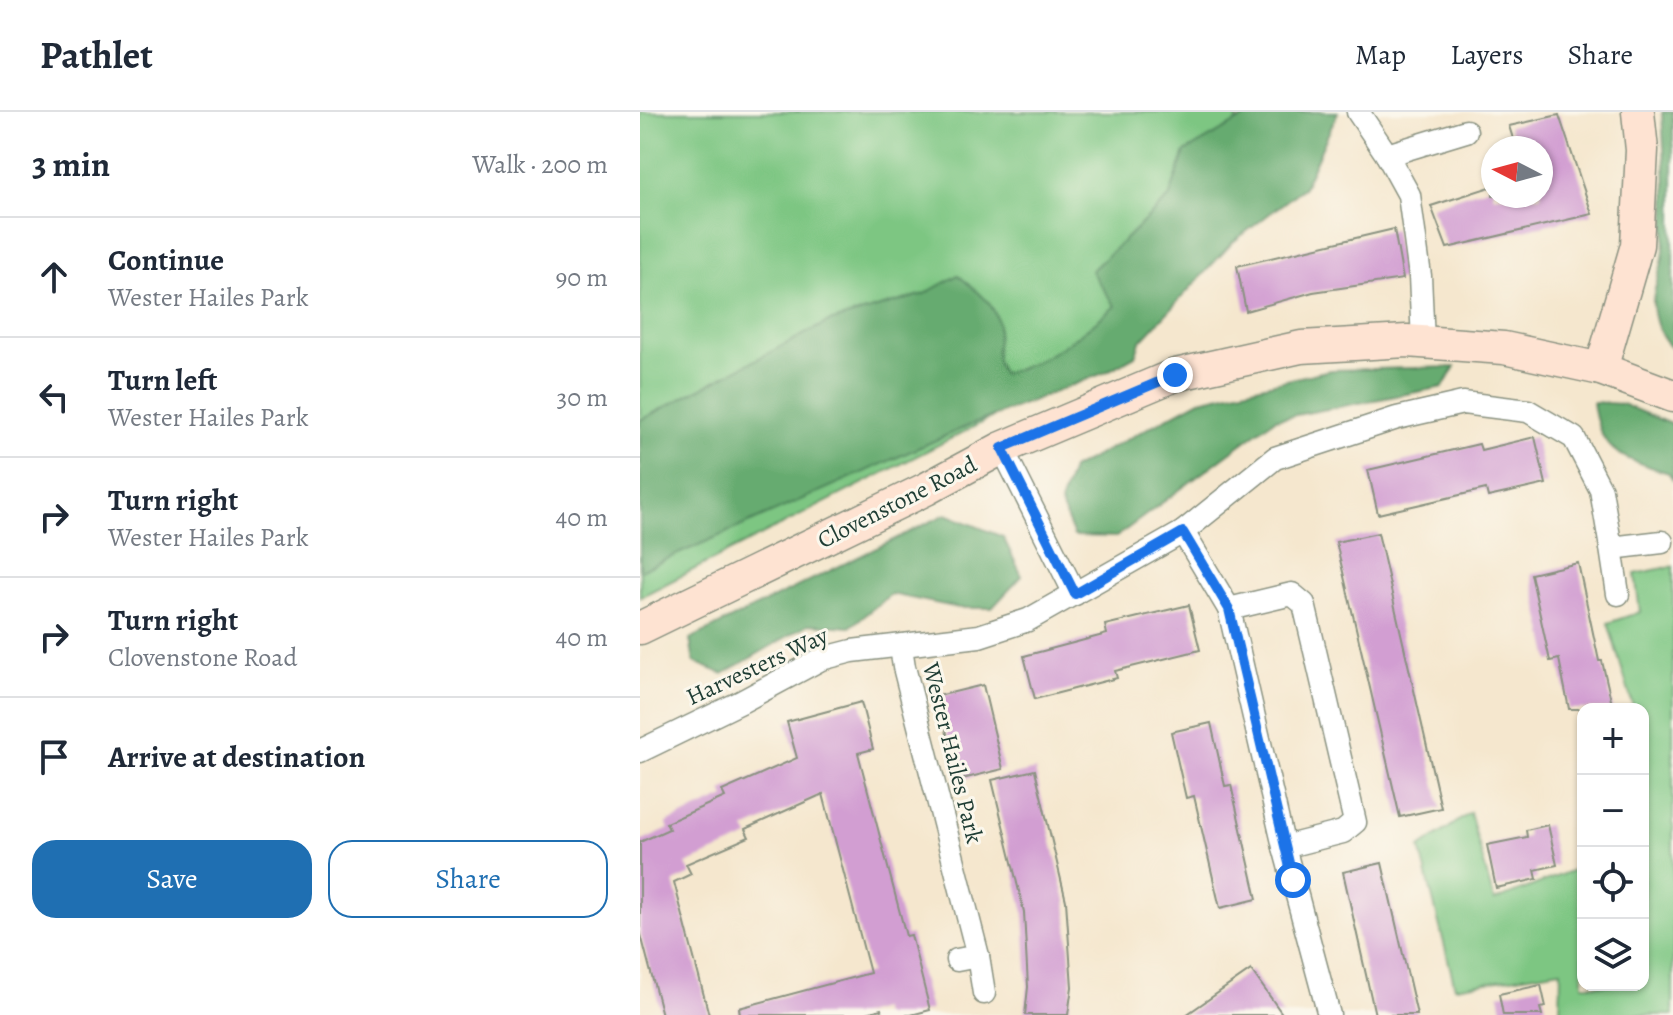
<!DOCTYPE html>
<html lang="en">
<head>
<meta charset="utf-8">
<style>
  body { margin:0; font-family:Alegreya,serif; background:#f6f6f7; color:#1f2937 }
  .controls { position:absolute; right:24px; bottom:24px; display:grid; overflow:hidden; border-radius:16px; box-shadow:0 2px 6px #0004 }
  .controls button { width:72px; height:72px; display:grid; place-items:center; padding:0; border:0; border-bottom:2px solid #e0e1e3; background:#fff; color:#1f2937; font:40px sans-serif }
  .compass { position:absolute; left:841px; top:24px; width:72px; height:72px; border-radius:50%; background:#fff; box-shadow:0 2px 6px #0004; rotate:276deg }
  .stop { position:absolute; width:24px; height:24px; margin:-18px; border:6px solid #1a73e8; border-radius:50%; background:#fff }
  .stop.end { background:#1a73e8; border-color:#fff; box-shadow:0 2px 8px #0008 }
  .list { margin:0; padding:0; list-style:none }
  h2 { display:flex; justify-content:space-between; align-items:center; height:104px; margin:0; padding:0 32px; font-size:34px }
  h2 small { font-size:26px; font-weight:400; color:#747a83 }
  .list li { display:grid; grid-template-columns:52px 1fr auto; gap:24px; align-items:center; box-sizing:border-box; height:120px; padding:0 32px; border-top:2px solid #e0e1e3 }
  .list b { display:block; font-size:30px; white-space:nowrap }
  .list p { margin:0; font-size:26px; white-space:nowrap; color:#747a83 }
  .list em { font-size:26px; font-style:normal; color:#747a83 }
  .actions { display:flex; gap:16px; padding:24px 32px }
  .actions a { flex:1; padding:18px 0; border:2px solid #1f6fb2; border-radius:24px; text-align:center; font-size:28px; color:#1f6fb2 }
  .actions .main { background:#1f6fb2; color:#fff }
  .icon { flex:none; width:44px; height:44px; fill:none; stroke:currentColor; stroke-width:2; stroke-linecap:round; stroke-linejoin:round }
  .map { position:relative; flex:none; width:1033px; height:903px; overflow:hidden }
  header { display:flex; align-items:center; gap:48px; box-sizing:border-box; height:112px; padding:0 40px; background:#fff; border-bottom:2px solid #e0e1e3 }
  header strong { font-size:38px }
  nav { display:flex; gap:44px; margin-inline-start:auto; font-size:28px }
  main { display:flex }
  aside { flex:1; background:#fff }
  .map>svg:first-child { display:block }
  .green { fill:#7dc682; stroke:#4e825b; stroke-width:2 }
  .forest { fill:#66ab70; stroke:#427452; stroke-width:2 }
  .building { fill:#d29ed2 }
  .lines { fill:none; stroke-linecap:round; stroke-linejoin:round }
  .street-casing { stroke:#8a9281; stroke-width:25 }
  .secondary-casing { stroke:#8a9281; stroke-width:35 }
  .street { stroke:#fff; stroke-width:22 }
  .secondary { stroke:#fee3d2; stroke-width:32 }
  .route { stroke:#1a73e8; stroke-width:10 }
  .labels { text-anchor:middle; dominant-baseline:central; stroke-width:6; stroke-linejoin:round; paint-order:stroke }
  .street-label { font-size:24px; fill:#1f3d34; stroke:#fbf7ec }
</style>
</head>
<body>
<header>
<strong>Pathlet</strong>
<nav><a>Map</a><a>Layers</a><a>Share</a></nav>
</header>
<main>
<aside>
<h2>3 min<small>Walk · 200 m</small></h2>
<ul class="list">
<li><svg class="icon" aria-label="ahead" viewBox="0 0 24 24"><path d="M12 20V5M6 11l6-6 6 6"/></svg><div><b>Continue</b><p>Wester Hailes Park</p></div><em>90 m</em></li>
<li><svg class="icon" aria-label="left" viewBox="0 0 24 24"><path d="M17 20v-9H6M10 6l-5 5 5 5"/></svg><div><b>Turn left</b><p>Wester Hailes Park</p></div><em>30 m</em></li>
<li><svg class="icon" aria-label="right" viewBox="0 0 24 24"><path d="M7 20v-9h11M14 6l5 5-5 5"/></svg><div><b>Turn right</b><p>Wester Hailes Park</p></div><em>40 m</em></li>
<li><svg class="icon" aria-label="right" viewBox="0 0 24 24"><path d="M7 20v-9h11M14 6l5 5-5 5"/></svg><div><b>Turn right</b><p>Clovenstone Road</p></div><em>40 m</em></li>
<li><svg class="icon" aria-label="arrive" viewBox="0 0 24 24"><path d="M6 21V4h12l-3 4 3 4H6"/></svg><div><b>Arrive at destination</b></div></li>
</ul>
<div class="actions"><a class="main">Save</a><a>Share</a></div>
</aside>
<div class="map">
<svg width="1033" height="903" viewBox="0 0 1033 903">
  <rect width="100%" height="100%" fill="#fbf7ec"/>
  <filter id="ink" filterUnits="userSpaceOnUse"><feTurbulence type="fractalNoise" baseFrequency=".0125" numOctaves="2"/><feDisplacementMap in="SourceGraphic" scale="16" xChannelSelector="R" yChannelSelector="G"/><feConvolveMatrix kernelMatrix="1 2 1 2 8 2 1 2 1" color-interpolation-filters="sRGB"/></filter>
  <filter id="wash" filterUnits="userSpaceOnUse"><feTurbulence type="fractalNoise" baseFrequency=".006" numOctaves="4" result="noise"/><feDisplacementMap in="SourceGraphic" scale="32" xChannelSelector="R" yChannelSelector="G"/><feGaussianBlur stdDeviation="1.8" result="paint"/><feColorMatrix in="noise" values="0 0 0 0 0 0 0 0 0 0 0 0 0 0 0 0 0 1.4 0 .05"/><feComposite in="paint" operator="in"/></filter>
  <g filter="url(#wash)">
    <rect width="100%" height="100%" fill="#f5e7ce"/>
    <!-- green -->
    <g class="green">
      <polygon points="0,0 600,0 514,195 467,247 0,485"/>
      <polygon points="1033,454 1033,903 920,903 921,858 815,875 780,736 830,701 854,789 936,757 943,745 943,873 1003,873 1003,644 1006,639 1003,628 1003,597 994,597 968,511 1000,500 995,462"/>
    </g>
    <!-- forest -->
    <g class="forest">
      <path d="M614 0H698L664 75 593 130 500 230 495 244 466 260 330 313 0 459V308L186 211 284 182 318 163C335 178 360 193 358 218 357 240 353 241 362 262 406 251 440 223 475 194L451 159 529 86 545 40Z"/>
      <path d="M1022 0H1033V237C1020 227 1014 208 1013 192 1013 174 1023 156 1024 137 1029 91 1024 46 1022 0Z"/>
      <polygon points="815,255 803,275 635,307 476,425 434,424 420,391 432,357 560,288 690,258"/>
      <path d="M953 290 982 292 1033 313V369L1029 361C984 346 959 343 953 290Z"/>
      <polygon points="306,402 363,425 382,464 352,496 319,496 251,482 210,515 169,512 83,562 54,550 50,527"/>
    </g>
    <g id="blocks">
      <!-- building -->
      <g class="building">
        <polygon points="919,3 952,102 807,136 791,94 853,74 853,84 901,84 901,36 876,36 869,14"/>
        <polygon points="754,117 763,167 673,180 606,199 597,154"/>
        <polygon points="895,325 906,372 848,385 846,377 738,402 728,358 839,332 841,338"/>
        <polygon points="738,421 801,696 760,705 696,430"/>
        <polygon points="938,451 959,549 962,549 973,597 929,597 919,547 910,549 891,462"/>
        <polygon points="549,493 560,538 475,559 477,566 395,587 384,544 467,522 465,513"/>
        <polygon points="343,573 363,657 318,668 298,584"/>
        <polygon points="221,590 233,637 218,641 266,824 271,823 290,898 271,903 243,903 241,897 220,903 100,903 99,896 230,861 183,682 105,717 109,725 46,752 51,762 34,770 69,903 22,903 0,819 0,730 29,717 26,711 85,685 82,679 157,646 147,610"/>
        <polygon points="571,611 585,674 591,673 617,787 580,796 554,684 546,686 531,620"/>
        <polygon points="395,658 426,789 432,875 428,903 385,903 388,875 384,800 352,668"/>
        <polygon points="908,713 917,753 895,758 897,767 856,776 847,733 887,725 886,718"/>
        <polygon points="742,751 777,903 735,903 703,760"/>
        <polygon points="611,858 643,903 546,903"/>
        <polygon points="901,873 906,895 900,896 902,903 863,903 859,882"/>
      </g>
    </g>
  </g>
  <g filter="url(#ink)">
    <use href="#blocks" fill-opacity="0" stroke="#8a9281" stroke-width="2"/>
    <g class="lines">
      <!-- street casing -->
      <g class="street-casing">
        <g id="street">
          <polyline points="718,0 747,43 769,83 780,164 783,230"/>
          <polyline points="747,43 826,19"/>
          <polyline points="362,336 435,482"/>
          <polyline points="543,420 589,497 644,735 689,903"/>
          <polyline points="971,436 978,482"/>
          <polyline points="589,497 652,482 664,492 715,710 703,720 644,735"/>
          <polyline points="261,535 264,555 338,844 344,881"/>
          <polyline points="0,639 101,590 181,547 212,539 339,524 388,508 543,420 635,346 757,306 823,291 888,299 934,326 961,378 971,436 1022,430"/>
          <polyline points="317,848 338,844"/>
        </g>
      </g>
      <!-- secondary casing -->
      <g class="secondary-casing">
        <g id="secondary">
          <polyline points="961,257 997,133 1002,38 998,0"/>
          <polyline points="0,516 286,377 362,336 535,263 661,235 767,229 864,236 961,257 1033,284"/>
        </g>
      </g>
      <!-- street -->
      <use href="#street" class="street"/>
      <!-- secondary -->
      <use href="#secondary" class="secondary"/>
    </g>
  </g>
  <g class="lines" filter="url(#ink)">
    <!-- route -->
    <polyline class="route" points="535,263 362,336 435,482 543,420 589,497 653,768"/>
  </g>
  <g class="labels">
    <!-- street labels -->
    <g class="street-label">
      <text transform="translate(257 390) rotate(-27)">Clovenstone Road</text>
      <text transform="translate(117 554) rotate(-25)">Harvesters Way</text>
      <text transform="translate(313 641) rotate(76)">Wester Hailes Park</text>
    </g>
  </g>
</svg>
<div class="controls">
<button>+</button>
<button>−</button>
<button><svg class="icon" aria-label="locate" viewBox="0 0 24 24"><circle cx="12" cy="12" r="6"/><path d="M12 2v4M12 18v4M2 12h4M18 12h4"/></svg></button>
<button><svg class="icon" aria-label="layers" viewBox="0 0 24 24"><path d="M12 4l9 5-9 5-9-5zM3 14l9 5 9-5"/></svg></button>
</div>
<svg class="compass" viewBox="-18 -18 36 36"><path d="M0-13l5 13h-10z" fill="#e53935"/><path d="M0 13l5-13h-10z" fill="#747a83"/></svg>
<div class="stop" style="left:653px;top:768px"></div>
<div class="stop end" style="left:535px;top:263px"></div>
</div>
</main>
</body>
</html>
